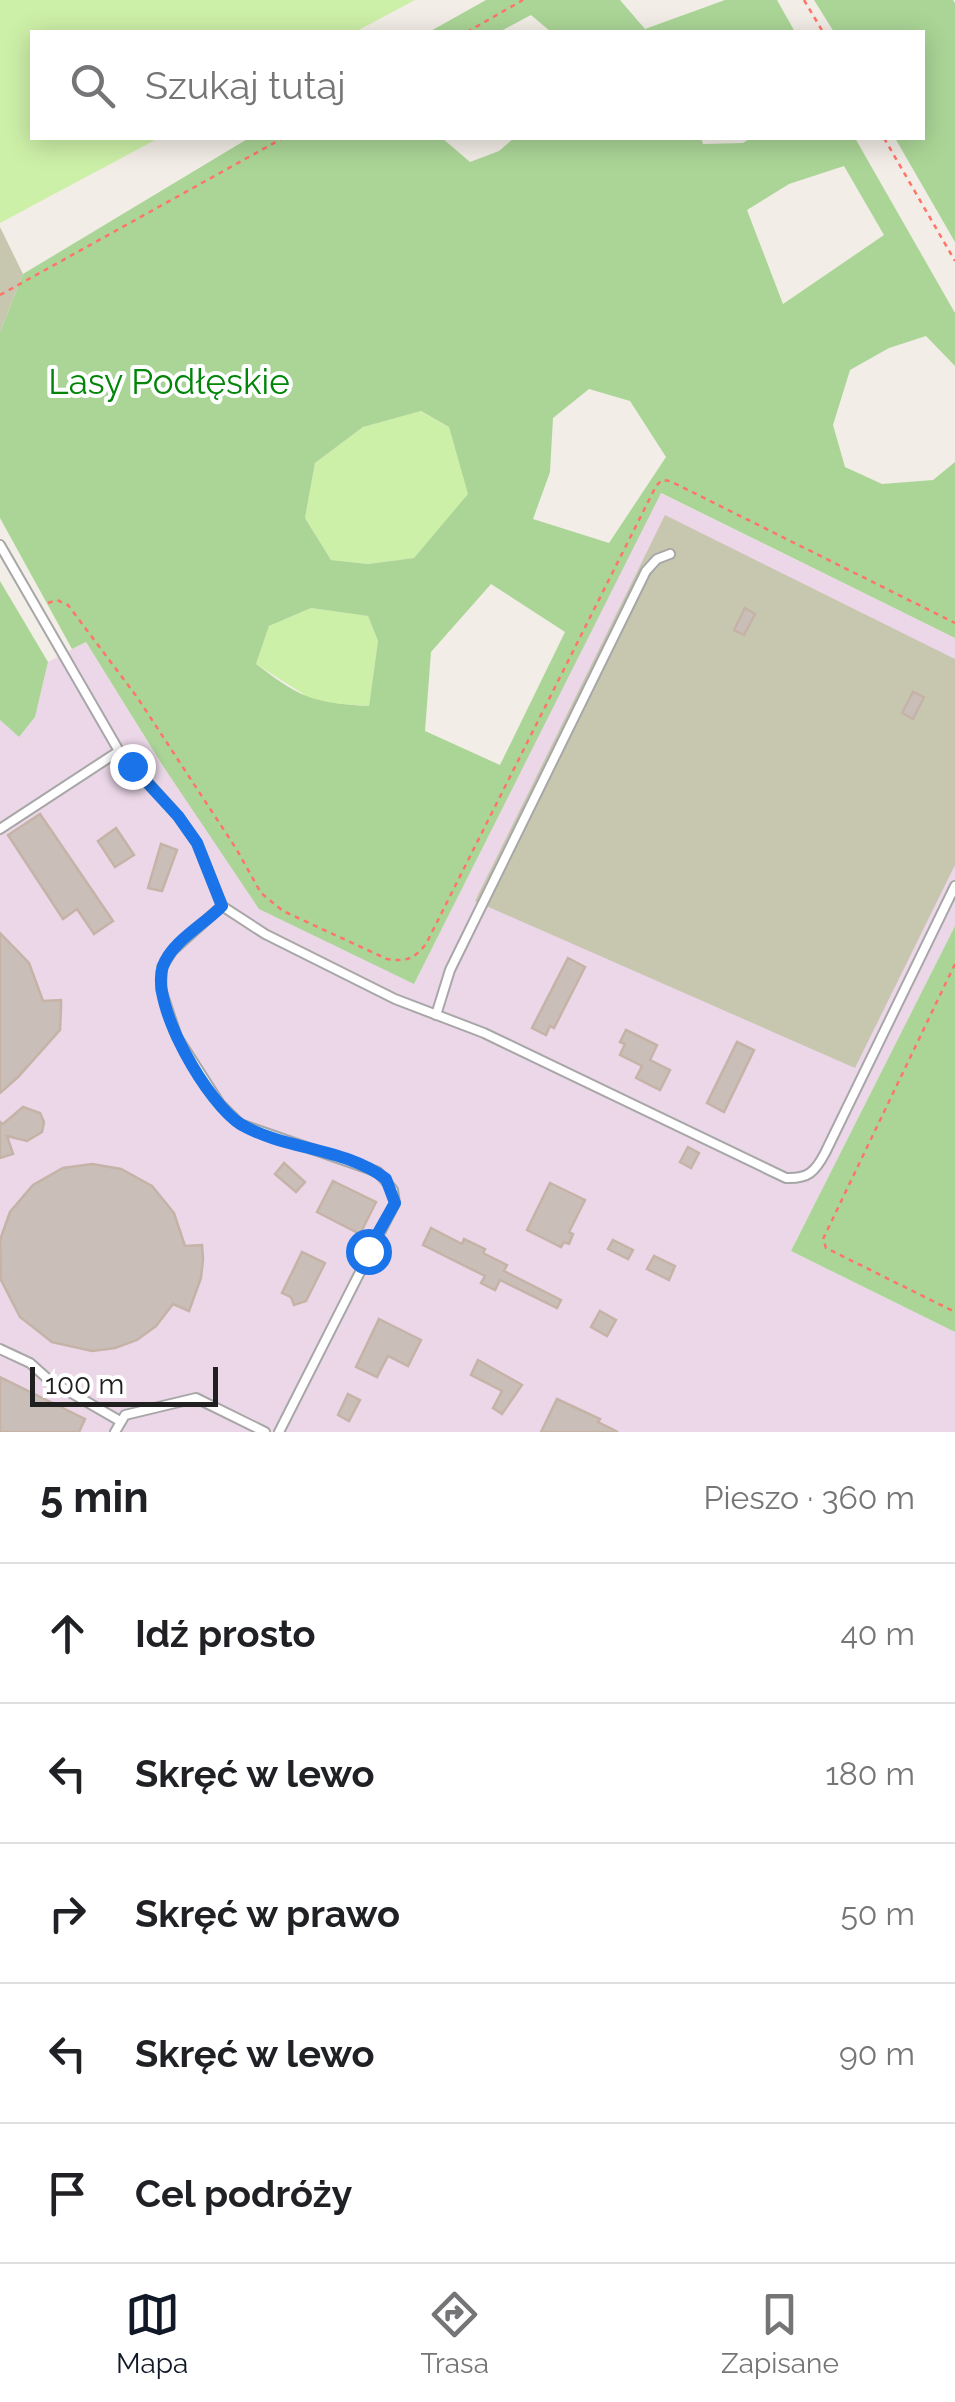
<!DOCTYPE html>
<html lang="pl">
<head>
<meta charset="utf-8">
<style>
  body { margin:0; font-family:Raleway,sans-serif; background:#f2f2f2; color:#202124 }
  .scale { position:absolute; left:30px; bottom:25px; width:188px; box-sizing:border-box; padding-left:10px; border:5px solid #202020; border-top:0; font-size:28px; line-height:35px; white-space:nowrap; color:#202020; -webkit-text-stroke:8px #fff; paint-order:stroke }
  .stop { position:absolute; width:30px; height:30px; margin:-22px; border:8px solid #1a73e8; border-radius:50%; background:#fff }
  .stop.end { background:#1a73e8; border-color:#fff; box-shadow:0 2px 10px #0008 }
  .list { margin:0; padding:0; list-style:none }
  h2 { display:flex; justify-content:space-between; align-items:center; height:130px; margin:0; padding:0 40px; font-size:42px }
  h2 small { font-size:32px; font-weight:400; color:#757577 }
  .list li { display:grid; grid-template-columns:65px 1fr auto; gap:30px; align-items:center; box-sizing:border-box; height:140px; padding:0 40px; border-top:2px solid #e0e0e0 }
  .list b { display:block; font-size:38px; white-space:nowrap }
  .list em { font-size:32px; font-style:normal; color:#757577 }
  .icon { flex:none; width:55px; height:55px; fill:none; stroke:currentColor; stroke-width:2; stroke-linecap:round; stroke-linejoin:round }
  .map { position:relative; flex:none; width:955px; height:1432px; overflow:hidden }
  .search { position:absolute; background:#fff; box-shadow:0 5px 25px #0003; left:30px; right:30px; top:30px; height:110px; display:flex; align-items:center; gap:25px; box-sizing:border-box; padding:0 35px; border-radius:0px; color:#757577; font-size:38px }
  .sheet { height:830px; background:#fff }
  nav { display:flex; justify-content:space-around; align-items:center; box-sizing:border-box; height:140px; border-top:2px solid #e0e0e0; background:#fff; font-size:28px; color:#757577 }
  nav a { display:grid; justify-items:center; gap:5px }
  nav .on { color:#111827 }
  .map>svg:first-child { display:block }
  .industrial { fill:#ebd7e8 }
  .construction { fill:#c7c7b0 }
  .grass { fill:#cdf0a8 }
  .forest { fill:#abd597; fill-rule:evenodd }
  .building { fill:#cabfb8; stroke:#c5b3a7; stroke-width:2.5 }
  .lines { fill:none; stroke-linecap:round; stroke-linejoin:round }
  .service-casing { stroke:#a7a7a7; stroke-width:12 }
  .path { stroke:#ff7469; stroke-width:2.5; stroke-dasharray:5 5; stroke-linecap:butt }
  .service { stroke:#fff; stroke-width:8 }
  .route { stroke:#1a73e8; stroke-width:12 }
  .labels { text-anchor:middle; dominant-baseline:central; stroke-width:8; stroke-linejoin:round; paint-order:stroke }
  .park-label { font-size:35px; fill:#028508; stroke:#fff }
</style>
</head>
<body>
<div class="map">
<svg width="955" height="1432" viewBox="0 0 955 1432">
  <rect width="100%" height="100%" fill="#f2ede6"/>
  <!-- industrial -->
  <polygon class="industrial" points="660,493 955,638 955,926 791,1251 955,1332 955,1432 0,1432 0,720 19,737 35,717 48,662 86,642 163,766 414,984"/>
  <!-- construction -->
  <g class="construction">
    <polygon points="0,227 23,274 0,332"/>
    <polygon points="665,515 955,659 955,865 855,1068 475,901"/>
  </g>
  <!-- grass -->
  <g class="grass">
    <polygon points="0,0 415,0 355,32 32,32 32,138 159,138 0,223"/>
    <polygon points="420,411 449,427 469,494 414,558 368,564 331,560 305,518 315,463 363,427"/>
    <polygon points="311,608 368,616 378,641 369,706 316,702 256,664 269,626"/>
  </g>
  <!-- forest -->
  <g class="forest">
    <polygon points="486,0 620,0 645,29 725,0 777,0 795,32 551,32 531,15 499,32 429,32"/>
    <polygon points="814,0 953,0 955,3 955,242 895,138 922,138 922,32 834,32"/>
    <path d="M249 138H442L470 162 499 151 514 138H701L703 144 743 143 751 138H855L955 313V366L926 336 889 348 850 370 833 425 845 467 882 484 933 480 955 462V638L661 493 414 984 259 909 163 766 86 642 72 649 0 518V332L23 274ZM844 166 884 235 783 304 747 210 789 184ZM589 389 630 401 666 457 609 543 533 519 550 472 553 418ZM421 411 449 427 468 494 414 558 368 564 331 560 305 518 315 463 363 427ZM491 584 565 632 500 765 425 731 431 652ZM311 608 368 616 378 641 369 706C313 703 301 698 256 664L269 626Z"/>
    <polygon points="0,581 48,662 35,717 19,737 0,720"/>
    <polygon points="955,926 955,1332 791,1251"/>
  </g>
  <!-- building -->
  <g class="building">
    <polygon points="745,608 755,614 744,635 734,630"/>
    <polygon points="913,692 924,697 913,719 902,713"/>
    <polygon points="40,814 113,921 94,934 77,909 63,919 8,835"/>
    <polygon points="116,828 134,855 115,867 98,841"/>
    <polygon points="161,844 177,850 162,891 148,888"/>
    <polygon points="0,933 29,963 43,1001 61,1000 61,1008 60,1030 18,1077 0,1093"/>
    <polygon points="568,958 585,967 554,1028 550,1026 546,1035 532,1028"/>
    <polygon points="626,1030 657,1045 650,1060 670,1070 660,1090 636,1078 642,1066 620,1055 625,1044 620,1042"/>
    <polygon points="737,1042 754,1050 724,1112 707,1103"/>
    <polygon points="23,1107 40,1113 44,1122 42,1132 27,1141 7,1136 13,1154 0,1158 0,1122 3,1124"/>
    <polygon points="688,1147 699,1153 691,1168 680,1162"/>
    <polygon points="284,1163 305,1182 296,1192 275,1174"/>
    <polygon points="92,1164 121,1169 152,1186 174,1213 185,1246 202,1245 203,1259 201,1278 189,1311 173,1304 156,1326 137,1340 115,1348 92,1351 52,1342 20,1317 1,1280 0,1240 10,1212 33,1185 63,1168"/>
    <polygon points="333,1181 376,1202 360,1234 317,1212"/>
    <polygon points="550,1183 585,1200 569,1232 573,1234 569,1244 564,1242 561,1247 527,1230"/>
    <polygon points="431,1228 462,1244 464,1239 485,1249 483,1253 507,1265 504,1271 561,1300 557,1308 500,1280 495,1290 481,1283 485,1276 423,1245"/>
    <polygon points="613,1240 633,1250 628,1259 608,1249"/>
    <polygon points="302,1252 325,1263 306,1301 294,1305 291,1297 282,1293"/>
    <polygon points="654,1256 675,1266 669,1280 647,1269"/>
    <polygon points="600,1311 616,1320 607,1336 591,1327"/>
    <polygon points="379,1319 421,1340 408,1366 388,1356 377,1377 356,1367"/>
    <polygon points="478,1360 522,1385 502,1414 493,1408 502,1391 471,1375"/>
    <polygon points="0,1377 85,1419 79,1432 0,1432"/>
    <polygon points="348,1394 360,1400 349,1421 338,1415"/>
    <polygon points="557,1399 600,1419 598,1422 618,1432 541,1432"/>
  </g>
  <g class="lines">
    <!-- service casing -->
    <g class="service-casing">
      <g id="service">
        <polyline points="0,545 119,751 178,816 197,843 222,906"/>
        <polyline points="0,829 119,751"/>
        <polyline points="436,1015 450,970 646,571 657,559 670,554"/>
        <polyline points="0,1349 30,1363 49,1380 120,1421"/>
        <polyline points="115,1432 125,1415 196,1398 265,1432"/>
        <path d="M279 1432 395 1203 393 1190 378 1172 240 1124 220 1104 177 1037 161 989 162 967 172 951 222 906 265 934 395 999 484 1033 786 1178C808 1179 815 1172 825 1153L955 886"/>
      </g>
    </g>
    <!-- path -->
    <g class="path">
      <polyline points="804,0 823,32"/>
      <polyline points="467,32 523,0"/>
      <polyline points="884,138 955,261"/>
      <polyline points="0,295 283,138"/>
      <path d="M48 603 57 600 68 605 137 697 237 850 261 893 283 911 387 959C406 962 414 959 426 944L656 486 662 480 670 481 955 623"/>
      <polyline points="955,964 823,1239 826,1248 955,1312"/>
    </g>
    <!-- service -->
    <use href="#service" class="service"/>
  </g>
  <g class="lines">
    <!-- route -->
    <path class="route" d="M132 766 178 816 197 843 222 906C205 924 172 941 163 966 149 1004 209 1106 242 1125 286 1150 346 1148 386 1179L395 1203 368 1251"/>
  </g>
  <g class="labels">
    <!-- park labels -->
    <g class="park-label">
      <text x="169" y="381">Lasy Podłęskie</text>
    </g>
  </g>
</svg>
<div class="scale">100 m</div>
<div class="stop" style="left:368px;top:1251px"></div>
<div class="stop end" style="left:132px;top:766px"></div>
<div class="search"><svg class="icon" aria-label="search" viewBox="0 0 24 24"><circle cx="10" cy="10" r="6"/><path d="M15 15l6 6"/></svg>Szukaj tutaj</div>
</div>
<section class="sheet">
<h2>5 min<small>Pieszo · 360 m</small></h2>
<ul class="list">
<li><svg class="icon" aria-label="ahead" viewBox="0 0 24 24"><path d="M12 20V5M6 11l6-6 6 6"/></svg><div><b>Idź prosto</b></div><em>40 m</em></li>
<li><svg class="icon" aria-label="left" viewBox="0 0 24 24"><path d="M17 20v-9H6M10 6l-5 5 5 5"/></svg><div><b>Skręć w lewo</b></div><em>180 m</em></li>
<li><svg class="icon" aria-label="right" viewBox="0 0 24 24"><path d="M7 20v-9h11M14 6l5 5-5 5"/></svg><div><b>Skręć w prawo</b></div><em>50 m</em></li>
<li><svg class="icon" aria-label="left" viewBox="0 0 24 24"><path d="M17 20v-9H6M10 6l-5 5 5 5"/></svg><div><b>Skręć w lewo</b></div><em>90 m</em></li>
<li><svg class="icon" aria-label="arrive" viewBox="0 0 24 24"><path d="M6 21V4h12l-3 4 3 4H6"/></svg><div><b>Cel podróży</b></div></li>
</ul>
</section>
<nav>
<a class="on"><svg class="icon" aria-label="map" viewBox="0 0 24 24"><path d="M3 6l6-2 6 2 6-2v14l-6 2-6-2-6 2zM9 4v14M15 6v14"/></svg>Mapa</a>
<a><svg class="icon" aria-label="directions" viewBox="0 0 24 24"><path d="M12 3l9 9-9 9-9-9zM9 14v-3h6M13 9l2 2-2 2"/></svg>Trasa</a>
<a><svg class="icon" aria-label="saved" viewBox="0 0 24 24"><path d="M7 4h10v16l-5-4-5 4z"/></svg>Zapisane</a>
</nav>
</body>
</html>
